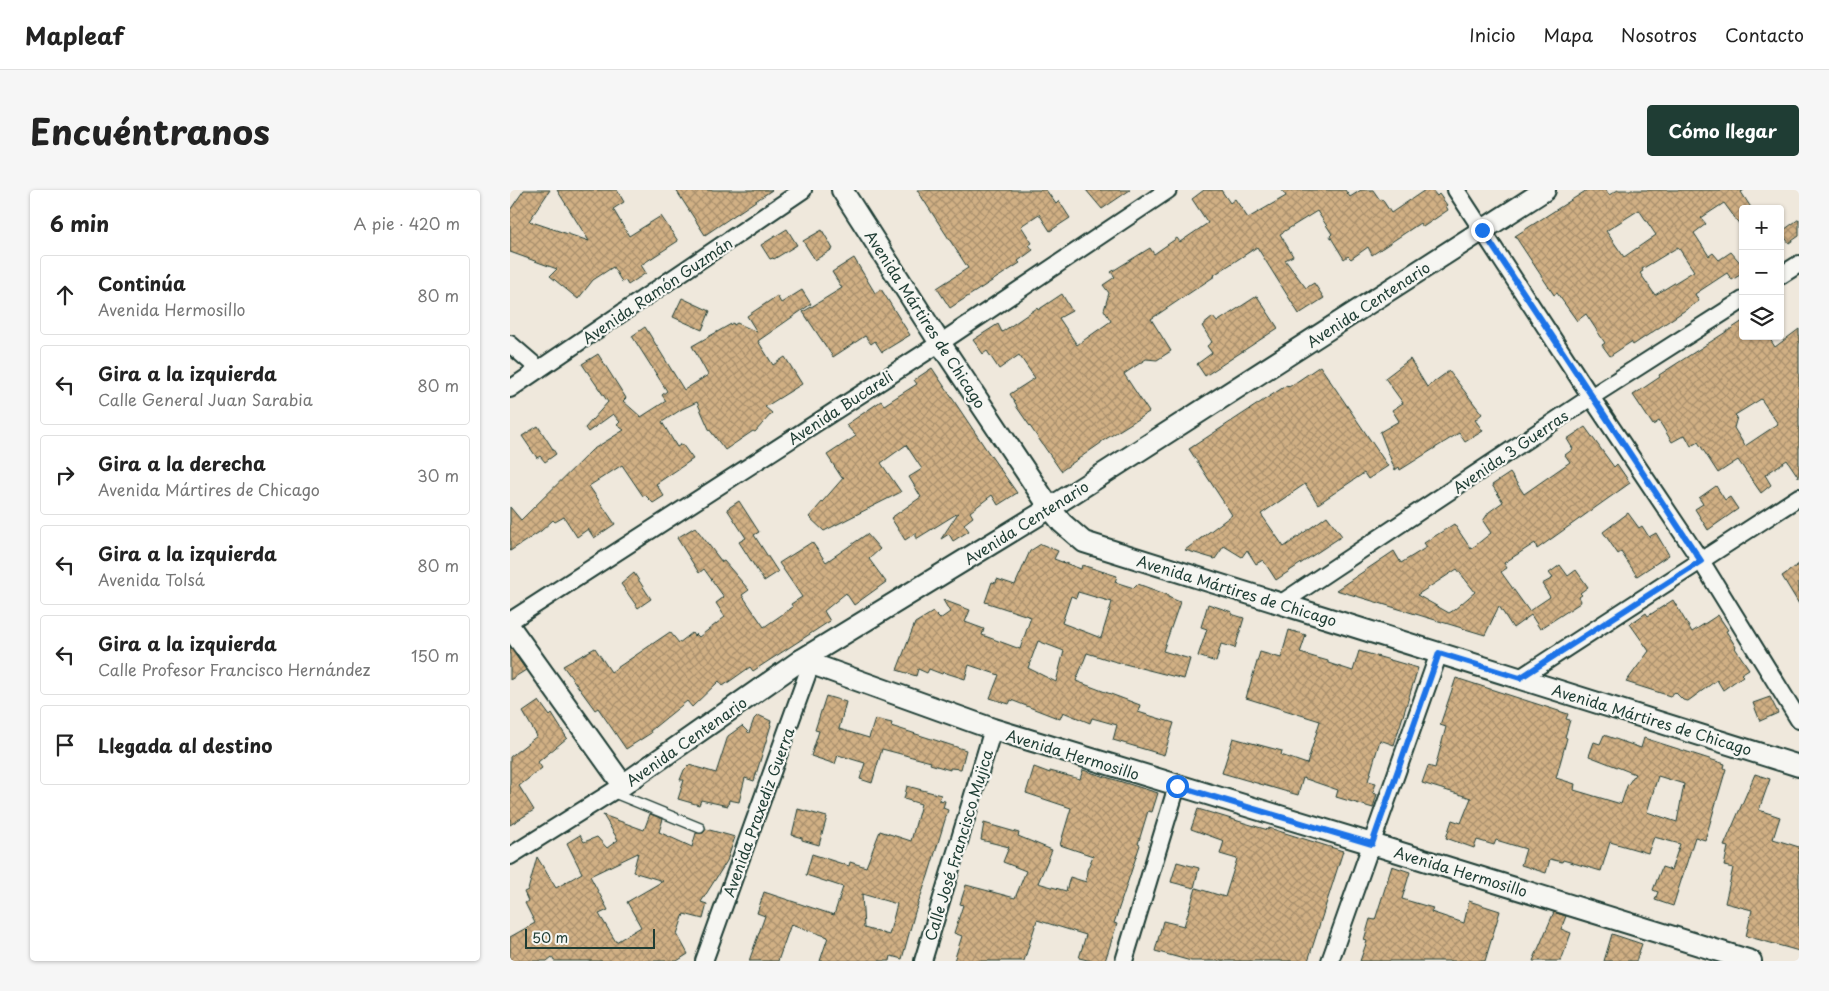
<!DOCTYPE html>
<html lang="es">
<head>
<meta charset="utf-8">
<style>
  body { margin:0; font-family:"Playpen Sans",sans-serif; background:#f6f6f6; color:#222 }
  .controls { position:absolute; right:15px; top:15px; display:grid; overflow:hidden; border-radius:5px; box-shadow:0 1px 4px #0004 }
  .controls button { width:45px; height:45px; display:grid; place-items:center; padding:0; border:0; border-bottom:1px solid #e0e0e0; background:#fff; color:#222; font:25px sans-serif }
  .scale { position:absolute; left:15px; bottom:12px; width:130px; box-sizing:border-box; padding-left:5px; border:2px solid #1f3d34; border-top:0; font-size:14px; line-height:18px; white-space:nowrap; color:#1f3d34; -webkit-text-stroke:4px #f6f6f2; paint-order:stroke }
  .stop { position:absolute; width:15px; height:15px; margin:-11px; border:4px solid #1a73e8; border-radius:50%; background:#fff }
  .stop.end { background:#1a73e8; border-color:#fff; box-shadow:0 1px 5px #0008 }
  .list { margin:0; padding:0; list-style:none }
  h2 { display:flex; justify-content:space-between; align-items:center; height:65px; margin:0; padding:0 20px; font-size:21px }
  h2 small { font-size:16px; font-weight:400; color:#767676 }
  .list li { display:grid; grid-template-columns:32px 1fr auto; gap:15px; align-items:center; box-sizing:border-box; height:80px; margin:0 10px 10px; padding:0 10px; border:1px solid #e0e0e0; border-radius:5px }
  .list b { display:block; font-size:19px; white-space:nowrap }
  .list p { margin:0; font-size:16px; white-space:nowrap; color:#767676 }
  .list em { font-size:16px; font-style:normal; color:#767676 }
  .icon { flex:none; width:28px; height:28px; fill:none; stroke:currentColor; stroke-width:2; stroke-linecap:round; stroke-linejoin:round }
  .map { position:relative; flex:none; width:1289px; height:771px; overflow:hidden; border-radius:5px }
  header { display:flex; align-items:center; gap:30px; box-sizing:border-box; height:70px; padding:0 25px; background:#fff; border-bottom:1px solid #e0e0e0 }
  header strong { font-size:24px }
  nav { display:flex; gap:28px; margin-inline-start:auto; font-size:18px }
  .intro { display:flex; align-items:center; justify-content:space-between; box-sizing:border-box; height:120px; padding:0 30px }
  h1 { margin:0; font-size:35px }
  .button { padding:12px 22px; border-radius:5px; background:#1f3d34; color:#fff; font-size:18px; font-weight:700 }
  main { display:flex; gap:30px; padding:0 30px }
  aside { flex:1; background:#fff; border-radius:5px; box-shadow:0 1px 4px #0004 }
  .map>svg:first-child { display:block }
  .building { fill:url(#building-cross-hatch); stroke:#1f3d34; fill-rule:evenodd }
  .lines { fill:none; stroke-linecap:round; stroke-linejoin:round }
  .service-casing { stroke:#1f3d34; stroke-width:12 }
  .minor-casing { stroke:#1f3d34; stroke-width:20 }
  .tertiary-casing { stroke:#1f3d34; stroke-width:24 }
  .service { stroke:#f6f6f2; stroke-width:9 }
  .minor { stroke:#f6f6f2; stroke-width:16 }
  .tertiary { stroke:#f6f6f2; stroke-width:20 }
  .route { stroke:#1a73e8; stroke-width:6 }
  .labels { text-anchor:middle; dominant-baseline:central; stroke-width:4.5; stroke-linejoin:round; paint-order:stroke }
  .street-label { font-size:15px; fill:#1f3d34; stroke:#f6f6f2 }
</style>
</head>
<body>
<header>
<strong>Mapleaf</strong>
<nav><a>Inicio</a><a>Mapa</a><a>Nosotros</a><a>Contacto</a></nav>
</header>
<div class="intro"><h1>Encuéntranos</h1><a class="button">Cómo llegar</a></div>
<main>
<aside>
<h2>6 min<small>A pie · 420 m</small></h2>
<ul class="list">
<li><svg class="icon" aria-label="ahead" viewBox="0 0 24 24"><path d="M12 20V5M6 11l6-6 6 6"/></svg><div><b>Continúa</b><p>Avenida Hermosillo</p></div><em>80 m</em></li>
<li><svg class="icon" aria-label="left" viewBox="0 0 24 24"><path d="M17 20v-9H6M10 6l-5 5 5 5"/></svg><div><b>Gira a la izquierda</b><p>Calle General Juan Sarabia</p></div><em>80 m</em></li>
<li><svg class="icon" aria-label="right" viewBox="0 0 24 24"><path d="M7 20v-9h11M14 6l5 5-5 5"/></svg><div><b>Gira a la derecha</b><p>Avenida Mártires de Chicago</p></div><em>30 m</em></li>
<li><svg class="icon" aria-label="left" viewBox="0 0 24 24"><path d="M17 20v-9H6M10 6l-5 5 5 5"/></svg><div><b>Gira a la izquierda</b><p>Avenida Tolsá</p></div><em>80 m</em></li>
<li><svg class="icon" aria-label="left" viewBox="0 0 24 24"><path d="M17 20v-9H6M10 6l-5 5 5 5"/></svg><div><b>Gira a la izquierda</b><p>Calle Profesor Francisco Hernández</p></div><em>150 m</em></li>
<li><svg class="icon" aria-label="arrive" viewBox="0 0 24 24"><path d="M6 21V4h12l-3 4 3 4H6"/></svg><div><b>Llegada al destino</b></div></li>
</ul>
</aside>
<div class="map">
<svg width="1289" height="771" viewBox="0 0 1289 771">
  <defs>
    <pattern id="building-cross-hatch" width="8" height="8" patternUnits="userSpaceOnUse" patternTransform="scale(1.25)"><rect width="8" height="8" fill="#d1b084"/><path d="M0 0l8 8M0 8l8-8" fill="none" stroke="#a9906d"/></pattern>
  </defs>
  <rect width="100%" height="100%" fill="#efe8dc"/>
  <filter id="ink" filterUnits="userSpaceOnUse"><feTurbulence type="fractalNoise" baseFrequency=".02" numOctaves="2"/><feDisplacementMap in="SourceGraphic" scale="10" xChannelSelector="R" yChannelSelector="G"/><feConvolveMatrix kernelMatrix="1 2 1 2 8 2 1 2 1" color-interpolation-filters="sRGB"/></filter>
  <g filter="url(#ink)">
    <!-- building -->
    <g class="building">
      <polygon points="14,0 40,0 19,31 79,51 47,0 107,0 114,12 103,19 119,46 151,26 168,51 131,75 136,83 118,95 115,90 112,92 103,77 83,90 68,109 40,86 47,79 0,62 0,20"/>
      <polygon points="166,0 262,0 195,45"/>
      <polygon points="407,0 536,0 546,14 549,11 560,28 540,41 529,24 511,36 522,53 519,55 523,60 508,71 510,73 440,118 427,98 458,78"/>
      <polygon points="576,0 620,0 592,19"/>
      <polygon points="694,0 711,0 720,13 725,9 738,28 776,6 772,0 835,0 840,7 851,0 863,0 870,10 872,9 881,23 915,0 922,0 927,6 929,4 937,15 936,16 938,20 913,37 910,33 862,65 858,57 841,69 838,66 834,69 820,46 822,44 807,21 770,44 783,66 775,70 796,98 804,93 814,108 789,124 747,57 704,85 705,86 641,129 661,161 647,170 636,169 614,184 639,222 591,252 591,253 551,281 506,216 507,216 500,204 525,188 509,165 489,179 477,161 473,164 463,150 488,134 492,142 527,118 528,120 552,104 562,121 549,128 567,155 601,131 594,120 599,103 593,95 605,87 601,82 640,58 644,64 667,48 670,52 698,33 682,9"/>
      <path d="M1077 0H1096L1099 5 1108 0H1234L1231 2 1242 19H1233V39L1214 13 1191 28 1196 34 1184 43 1199 66 1203 63 1209 70 1221 62 1233 76V83L1222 90 1217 83 1185 104 1189 111 1123 155 1121 152 1100 166 1092 155 1095 153 1076 124 1067 131 1047 103 1044 105 1005 46ZM1129 20 1146 45 1114 67 1096 41ZM1168 57 1184 81 1145 105 1130 83 1133 81 1132 79Z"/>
      <polygon points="1289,29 1289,46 1279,53 1271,42"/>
      <polygon points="277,39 287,55 264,69 263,68 260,69 251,55"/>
      <polygon points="312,40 323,59 305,70 293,51"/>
      <polygon points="344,68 365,103 371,99 400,145 372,162 365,151 361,154 355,146 323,167 293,122 332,98 322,82"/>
      <polygon points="292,100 301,114 248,151 263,175 275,167 292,194 255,217 262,223 245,242 243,241 215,260 199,239 187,212 172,219 152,232 167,257 172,254 183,269 146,294 154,306 143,313 135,305 133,306 112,275 79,296 105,334 84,348 78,339 67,347 54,327 45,332 43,330 31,341 0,361 0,317 11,330 82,260 114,240 107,235 110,232 103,224 78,242 75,238 98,212 72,174 88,164 116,208 113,211 131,227 156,211 152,205 157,201 122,146 135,137 174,200 198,185 182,156 223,133 224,135 227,133 247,142 237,126 267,106 271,113"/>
      <polygon points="747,106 768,138 695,186 687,174 702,163 697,156 702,152 692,136 703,127 707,132"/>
      <polygon points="172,108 200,121 192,140 163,127"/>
      <path d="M1233 131V146H1258L1265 157 1289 139V288L1277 270 1255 285 1261 295 1251 303 1228 270 1208 283 1188 252 1181 256 1175 245 1162 252 1149 231 1143 235 1123 205 1150 187 1149 185ZM1251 209 1268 234 1235 256 1224 238 1227 227 1225 225Z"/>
      <polygon points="900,169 917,197 939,181 972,224 965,230 973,241 955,252 949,243 890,280 889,277 885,280 870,242 889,231 882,220 893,213 875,188"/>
      <polygon points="810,176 878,276 858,289 854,283 808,314 795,294 751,324 774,357 817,326 832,346 766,390 753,370 746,374 737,360 732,367 714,356 705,369 675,360 722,325 679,259 777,195 779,197"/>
      <polygon points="422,178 476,259 507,303 488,315 482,305 460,322 463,327 454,334 459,341 443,351 439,344 431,349 448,323 406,349 406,343 395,350 381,328 411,307 399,287 412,279 396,255 371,273 391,302 314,341 299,327 334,287 332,288 317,265 346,246 336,235 371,211 374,215 407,194 404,190"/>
      <polygon points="28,236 46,264 35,272 30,266 27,268 12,246"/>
      <path d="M1075 237 1104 277 1107 274 1120 293 1027 359 1025 353 994 373 997 378 991 382 1019 421 1040 407 1032 394 1043 388 1039 383 1050 375 1058 386 1066 380 1078 397 1070 403 1072 405 1069 407 1071 411 1070 413 1030 439 1021 425 1003 438 989 416 975 445 826 400 884 361 891 373 917 357 914 353 944 334 961 359 981 343 973 331 979 322 993 312 982 295 1000 283 1014 304 1060 272 1055 265 1063 259 1057 249ZM947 379 965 402 944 420 939 423 907 405Z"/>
      <polygon points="1206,296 1215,310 1220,307 1228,319 1198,340 1185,319 1193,314 1189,308"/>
      <polygon points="229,311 249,342 244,345 268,382 254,391 229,352 236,348 217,319"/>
      <polygon points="1118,323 1129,338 1132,336 1139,347 1146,343 1159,365 1127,386 1111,362 1108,364 1093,342"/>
      <polygon points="185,337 212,372 214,371 239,400 232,405 254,437 283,417 281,414 292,407 269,373 302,352 316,372 357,344 370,359 359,369 376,392 344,415 336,403 314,421 320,431 243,481 240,477 213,496 209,491 182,517 177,511 140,541 141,543 116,559 88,518 85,520 53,476 85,458 101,482 160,442 169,453 182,443 184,446 186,444 189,447 215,427 206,413 214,407 194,379 189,383 167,348"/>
      <path d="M531 354 548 361 544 369 571 379 572 375 607 386 605 392 624 398 628 394 658 405V407L670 412 653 461 680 469 674 489 603 471 577 463 566 491 630 515 628 522 664 533 654 565 603 550 607 535 582 528 580 533 553 522 550 529 501 510 499 514 480 508 489 485 459 475 455 489 433 482 432 484 419 479 417 483 408 479 406 486 387 480 405 433 423 422 430 429 440 422 433 410 460 420 455 432 474 439 472 445 510 459 521 427 475 412 482 392 486 393 487 389 505 395 520 361ZM568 402 602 412 591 448 552 433 561 406 566 408ZM528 451 554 461 546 492 518 478Z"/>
      <polygon points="1289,374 1289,414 1272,386"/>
      <polygon points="124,383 141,409 128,418 111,394"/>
      <polygon points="1163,410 1182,442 1208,425 1218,440 1216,441 1226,457 1225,458 1239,479 1231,484 1233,486 1213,500 1207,490 1178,511 1173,510 1165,502 1160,506 1116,492 1139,461 1120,434 1136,423 1138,426"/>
      <polygon points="698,414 722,422 721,424 734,428 725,458 711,454 706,472 688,466 697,439 691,437"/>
      <polygon points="779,440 796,445 790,463 818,471 818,473 843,481 849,461 908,478 884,555 870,550 858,591 866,593 863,603 867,604 863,618 826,607 828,600 793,588 788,605 712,583 723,548 772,561 771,565 797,574 810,531 736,508 750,462 771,468"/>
      <polygon points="0,457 16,480 0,490"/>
      <path d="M946 488 1058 524 1056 529 1060 530 1055 547 1057 548 1046 588 1065 594 1064 600 1111 614 1117 596 1125 584 1079 566 1084 552 1090 554 1094 545 1131 558 1134 548 1215 574 1214 578 1216 579 1195 650 1185 647 1163 716 1145 710 1148 702 1143 700 1152 677 1161 680 1170 654 1144 647 1138 663 1100 652 1091 681 1053 670 1052 672 1040 669 1036 683 1011 675 1016 659 986 650 984 655 967 650 964 658 936 648 942 630 951 633 961 608 912 593 918 576 925 578 936 537 930 535ZM1148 586 1174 594 1167 632 1137 622Z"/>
      <polygon points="316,506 336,512 329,539 359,548 365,529 382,533 381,536 456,560 451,579 440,578 440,580 420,574 421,572 372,559 362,593 350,589 355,573 328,565 325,574 301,566 309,541 305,540"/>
      <polygon points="1260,507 1268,523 1250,531 1243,513"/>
      <polygon points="29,511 40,526 42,524 57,548 28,572 32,578 9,596 24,620 0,635 0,567 27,546 13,522"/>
      <polygon points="248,525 261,531 260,534 261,535 244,591 235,588 229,612 219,610 218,616 191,610 189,615 168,609 174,590 170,590 174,580 179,575 206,583 218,546 232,536 239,543 244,529"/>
      <polygon points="524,577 540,583 540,581 570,589 573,580 648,603 642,622 638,621 628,654 630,655 604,733 607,734 595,771 582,771 569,768 576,745 527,730 514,771 444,771 452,746 444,743 453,715 450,714 456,695 505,708 516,681 493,672 499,657 471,650 474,633 509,643 508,646 542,660 528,693 556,701 560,687 576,692 577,680 583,666 550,655 561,618 516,603"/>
      <polygon points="1245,584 1260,589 1249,620 1270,627 1263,649 1289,657 1289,761 1236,746 1242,720 1215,713 1223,678 1214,676 1218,657 1214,656"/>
      <path d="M397 596 431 605 429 610 435 611 433 618 438 620 418 686 405 722 392 769 381 766 380 771H310L318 747 281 734 268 771H239L255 726 247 723 254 702 324 725 333 697 296 685 302 664 339 676 340 672 356 677 370 641 401 651 411 614 394 609ZM352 704 387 714 379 745 354 738Z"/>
      <polygon points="288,619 317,627 309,655 292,650 292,648 282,645"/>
      <polygon points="688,619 758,640 759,638 833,661 798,771 681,771 645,761 653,731 674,736 686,698 715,707 727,669 710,664 714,651 681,639"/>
      <path d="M140 624 153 629 149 642 182 657 186 643H193L196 639 225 647 217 671 191 712 197 714 193 729 174 724 167 744 178 764 167 771H44L42 767 37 771H0V747L25 733 15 713 18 711 14 702 18 700 27 667 46 698 72 683 57 653 70 645 74 652 87 647 97 658 108 650 93 625 134 640ZM128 663 123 682 153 691 117 712 131 737 106 752 89 724 98 720 80 686Z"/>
      <polygon points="667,672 689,678 684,698 661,692"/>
      <polygon points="882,676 900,682 892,709 923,718 921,722 954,733 959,711 990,721 975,771 850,771 857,751 854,750 860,729 865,730"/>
      <polygon points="1044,722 1056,726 1051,739 1061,743 1051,771 1023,771"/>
      <polygon points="1102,744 1132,754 1126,771 1094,771"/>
    </g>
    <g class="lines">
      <!-- service casing -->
      <g class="service-casing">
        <polyline id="service" points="102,602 190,638"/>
      </g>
      <!-- minor casing -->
      <g class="minor-casing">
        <g id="minor">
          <polyline points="946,0 1081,207 1191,371 1289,530"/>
          <polyline points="1270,86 1289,74"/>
          <polyline points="0,154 29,179"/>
          <polyline points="0,199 293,0"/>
          <polyline points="770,414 1081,207 1233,110"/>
          <polyline points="0,431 430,153 658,0"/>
          <polyline points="1010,488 1289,307"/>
          <polyline points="0,666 113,595"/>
          <polyline points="194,771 301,474"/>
          <polyline points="413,771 483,539"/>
          <polyline points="614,771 667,596"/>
          <polyline points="820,771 929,463"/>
        </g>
      </g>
      <!-- tertiary casing -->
      <g class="tertiary-casing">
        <g id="tertiary">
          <polyline points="332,0 430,153 540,318 552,333 574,352 1289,576"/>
          <polyline points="0,437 113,595 291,470 540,318 1035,0"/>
          <polyline points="291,470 483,539 862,654 1241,771"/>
        </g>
      </g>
      <!-- service -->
      <use href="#service" class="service"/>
      <!-- minor -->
      <use href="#minor" class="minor"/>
      <!-- tertiary -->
      <use href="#tertiary" class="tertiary"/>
    </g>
  </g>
  <g class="lines" filter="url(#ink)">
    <!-- route -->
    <polyline class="route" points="667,596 862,654 929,463 1010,488 1191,371 972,40"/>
  </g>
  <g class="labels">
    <!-- street labels -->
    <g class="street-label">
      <text transform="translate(147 100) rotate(-34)">Avenida Ramón Guzmán</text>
      <text transform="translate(858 114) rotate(-33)">Avenida Centenario</text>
      <text transform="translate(416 129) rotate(57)">Avenida Mártires de Chicago</text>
      <text transform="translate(330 217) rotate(-33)">Avenida Bucareli</text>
      <text transform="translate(1000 261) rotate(-34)">Avenida 3 Guerras</text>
      <text transform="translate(516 332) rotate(-32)">Avenida Centenario</text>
      <text transform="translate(727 400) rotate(17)">Avenida Mártires de Chicago</text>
      <text transform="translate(1142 529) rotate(17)">Avenida Mártires de Chicago</text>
      <text transform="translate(176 551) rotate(-35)">Avenida Centenario</text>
      <text transform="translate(563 564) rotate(17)">Avenida Hermosillo</text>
      <text transform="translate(248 622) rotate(-70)">Avenida Praxediz Guerra</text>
      <text transform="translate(448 655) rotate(-73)">Calle José Francisco Mujica</text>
      <text transform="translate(951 681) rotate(17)">Avenida Hermosillo</text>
    </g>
  </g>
</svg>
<div class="controls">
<button>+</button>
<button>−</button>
<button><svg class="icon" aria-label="layers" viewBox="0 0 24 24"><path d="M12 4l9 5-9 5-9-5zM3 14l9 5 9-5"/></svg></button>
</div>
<div class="scale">50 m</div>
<div class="stop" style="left:667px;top:596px"></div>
<div class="stop end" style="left:972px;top:40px"></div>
</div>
</main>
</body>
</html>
